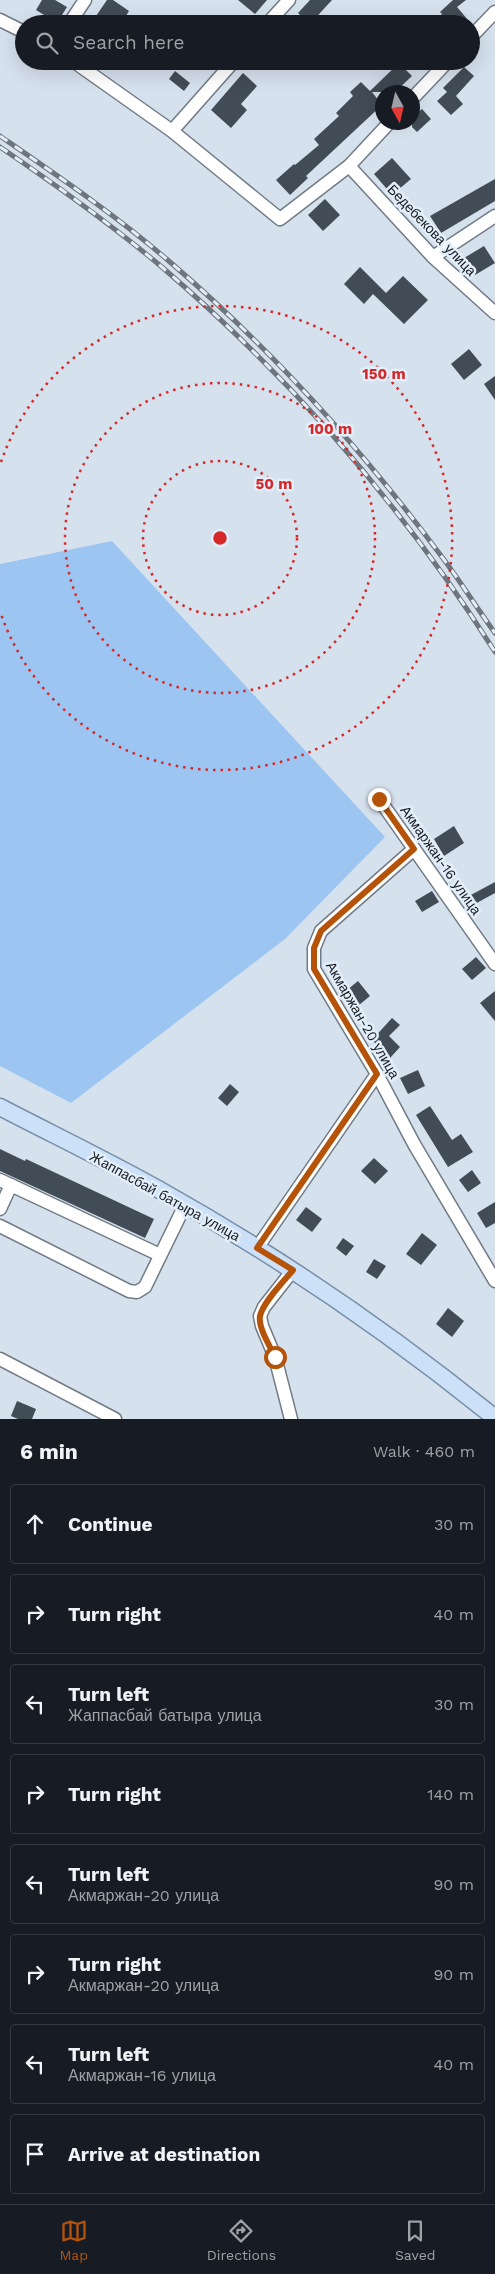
<!DOCTYPE html>
<html lang="en">
<head>
<meta charset="utf-8">
<style>
  body { margin:0; font-family:"Work Sans",sans-serif; background:#242831; color:#f1f3f6 }
  .compass { position:absolute; left:375px; top:85px; width:45px; height:45px; border-radius:50%; background:#171b24; box-shadow:0 5px 20px #0002; rotate:172deg }
  .stop { position:absolute; width:15px; height:15px; margin:-11px; border:4px solid #b45309; border-radius:50%; background:#fff }
  .stop.end { background:#b45309; border-color:#fff; box-shadow:0 1px 5px #0008 }
  .list { margin:0; padding:0; list-style:none }
  h2 { display:flex; justify-content:space-between; align-items:center; height:65px; margin:0; padding:0 20px; font-size:21px }
  h2 small { font-size:16px; font-weight:400; color:#9ea1a6 }
  .list li { display:grid; grid-template-columns:32px 1fr auto; gap:15px; align-items:center; box-sizing:border-box; height:80px; margin:0 10px 10px; padding:0 10px; border:1px solid #363941; border-radius:5px }
  .list b { display:block; font-size:19px; white-space:nowrap }
  .list p { margin:0; font-size:16px; white-space:nowrap; color:#9ea1a6 }
  .list em { font-size:16px; font-style:normal; color:#9ea1a6 }
  .icon { flex:none; width:28px; height:28px; fill:none; stroke:currentColor; stroke-width:2; stroke-linecap:round; stroke-linejoin:round }
  .map { position:relative; flex:none; width:495px; height:1419px; overflow:hidden }
  .search { position:absolute; background:#171b24; box-shadow:0 5px 20px #0002; left:15px; right:15px; top:15px; height:55px; display:flex; align-items:center; gap:12px; box-sizing:border-box; padding:0 18px; border-radius:28px; color:#9ea1a6; font-size:19px }
  .sheet { height:785px; background:#171b24 }
  nav { display:flex; justify-content:space-around; align-items:center; box-sizing:border-box; height:70px; border-top:1px solid #363941; background:#171b24; font-size:14px; color:#9ea1a6 }
  nav a { display:grid; justify-items:center; gap:2px }
  nav .on { color:#b45309 }
  .map>svg:first-child { display:block }
  .green { fill:#9dc5f1 }
  .building { fill:#424c56 }
  .lines { fill:none; stroke-linecap:round; stroke-linejoin:round }
  .minor-casing { stroke:#717b86; stroke-width:15 }
  .major-casing { stroke:#778fa9; stroke-width:19 }
  .minor { stroke:#fff; stroke-width:12 }
  .major { stroke:#cce1f8; stroke-width:16 }
  .rail-casing { stroke:#6e757d; stroke-width:5 }
  .rail { stroke:#e3eefb; stroke-width:3; stroke-dasharray:9; stroke-linecap:butt }
  .route { stroke:#b45309; stroke-width:6 }
  .ring { fill:none; stroke:#d62828; stroke-width:2.5; stroke-dasharray:2.5 5 }
  .labels { text-anchor:middle; dominant-baseline:central; stroke-width:5; stroke-linejoin:round; paint-order:stroke }
  .street-label { font-size:14px; fill:#171b1f; stroke:#e3eefb }
  .centre { fill:#d62828; stroke:#e3eefb; stroke-width:2.5 }
  .ring-label { font-size:15px; text-anchor:middle; font-weight:bold; fill:#d62828; stroke:#e3eefb; stroke-width:5; stroke-linejoin:round; paint-order:stroke }
</style>
</head>
<body>
<div class="map">
<svg width="495" height="1419" viewBox="0 0 495 1419">
  <rect width="100%" height="100%" fill="#d6e1ee"/>
  <!-- green -->
  <polygon class="green" points="112,541 385,837 285,939 71,1103 0,1066 0,564"/>
  <!-- building -->
  <g class="building">
    <polygon points="42,0 55,0 67,7 57,23 36,10"/>
    <polygon points="107,0 113,0 129,11 121,24 107,24 96,16"/>
    <polygon points="238,0 267,0 255,14"/>
    <polygon points="310,0 332,0 310,24 298,13"/>
    <polygon points="453,0 466,0 457,7 468,20 464,24 432,24 442,14 440,12"/>
    <polygon points="399,63 412,76 395,92 372,92 382,105 306,176 308,178 290,195 276,180 294,164 295,165 319,145 314,139 339,116 336,113 353,96 350,92 361,82 370,91"/>
    <polygon points="464,67 474,76 456,96 463,104 451,115 437,101 447,92 443,88"/>
    <polygon points="175,71 190,83 184,91 169,79"/>
    <polygon points="243,73 257,86 241,104 247,110 231,128 211,110"/>
    <polygon points="422,109 431,119 417,132 412,127 412,117"/>
    <polygon points="392,158 411,179 392,195 374,174"/>
    <polygon points="495,179 495,201 441,233 430,216"/>
    <polygon points="325,199 340,215 323,231 308,215"/>
    <polygon points="484,246 495,263 475,275 464,258"/>
    <polygon points="360,267 386,293 403,276 428,300 404,324 373,294 364,304 344,284"/>
    <polygon points="469,349 482,365 464,380 451,364"/>
    <polygon points="495,376 495,400 484,384"/>
    <polygon points="454,826 464,843 444,856 434,839"/>
    <polygon points="495,882 495,893 473,905 469,896"/>
    <polygon points="432,891 439,902 422,912 415,901"/>
    <polygon points="476,957 486,968 472,980 462,969"/>
    <polygon points="358,981 370,996 353,1010 341,995"/>
    <polygon points="495,991 495,1021 480,1003"/>
    <polygon points="392,1018 400,1025 389,1036 400,1047 390,1058 372,1040"/>
    <polygon points="418,1070 425,1086 408,1094 400,1078"/>
    <polygon points="230,1084 239,1092 227,1106 218,1098"/>
    <polygon points="430,1106 452,1140 461,1134 473,1152 448,1167 416,1115"/>
    <polygon points="0,1149 25,1161 26,1159 154,1219 145,1238 0,1171"/>
    <polygon points="374,1158 388,1171 375,1184 361,1171"/>
    <polygon points="472,1170 481,1183 468,1192 459,1180"/>
    <polygon points="495,1202 495,1223 486,1228 477,1213"/>
    <polygon points="306,1207 322,1219 312,1232 296,1220"/>
    <polygon points="422,1233 437,1245 421,1265 406,1254"/>
    <polygon points="343,1238 354,1246 346,1256 336,1248"/>
    <polygon points="374,1259 386,1266 377,1279 366,1272"/>
    <polygon points="448,1308 464,1321 452,1337 436,1324"/>
    <polygon points="17,1401 36,1409 32,1419 18,1419 11,1416"/>
  </g>
  <g class="lines">
    <!-- minor casing -->
    <g class="minor-casing">
      <g id="minor">
        <polyline points="0,20 24,32"/>
        <polyline points="69,24 85,0"/>
        <polyline points="267,24 289,0"/>
        <polyline points="471,37 495,12"/>
        <polyline points="73,61 172,131 280,219 349,166 390,122"/>
        <polyline points="412,99 448,61"/>
        <polyline points="172,131 234,61"/>
        <polyline points="349,166 433,257 495,313"/>
        <polyline points="433,257 495,216"/>
        <polyline points="379,799 495,964"/>
        <polyline points="414,849 321,931 314,948 314,969 377,1074 414,1144 495,1281"/>
        <polyline points="0,1180 160,1255"/>
        <polyline points="0,1209 11,1185"/>
        <polyline points="0,1226 129,1291 137,1292 145,1287 185,1205"/>
        <polyline points="257,1248 377,1074"/>
        <polyline points="0,1359 115,1419"/>
        <polyline points="291,1419 275,1357 262,1326 260,1316 264,1307 293,1270"/>
      </g>
    </g>
    <!-- major casing -->
    <g class="major-casing">
      <path id="major" d="M0 1107C52 1134 106 1160 158 1189 276 1255 390 1333 495 1418"/>
    </g>
    <!-- minor -->
    <use href="#minor" class="minor"/>
    <!-- major -->
    <use href="#major" class="major"/>
    <!-- rail casing -->
    <g class="rail-casing">
      <g id="rail">
        <path d="M0 136C58 176 117 216 170 262 270 348 360 447 439 553 459 579 476 607 495 633"/>
        <path d="M0 147C56 185 111 224 163 268 292 379 404 508 495 652"/>
      </g>
    </g>
    <!-- rail -->
    <use href="#rail" class="rail"/>
  </g>
  <g class="lines">
    <!-- route -->
    <path class="route" d="M275 1357C270 1346 258 1328 260 1316 263 1302 284 1281 293 1270L257 1248 377 1074 314 969V948L321 931 414 849 379 799"/>
  </g>
  <!-- distance rings -->
  <g class="ring">
    <circle cx="220" cy="538" r="77"/>
    <circle cx="220" cy="538" r="155"/>
    <path d="M1 462A232 232 0 1 1 1 614"/>
  </g>
  <g class="labels">
    <!-- street labels -->
    <g class="street-label">
      <text transform="translate(432 230) rotate(46)">Бедебекова улица</text>
      <text transform="translate(441 860) rotate(55)">Акмаржан-16 улица</text>
      <text transform="translate(363 1020) rotate(60)">Акмаржан-20 улица</text>
      <text transform="translate(165 1196) rotate(29)">Жаппасбай батыра улица</text>
    </g>
  </g>
  <circle cx="220" cy="538" r="8" class="centre"/>
  <g class="ring-label">
    <text x="384" y="379">150 m</text>
    <text x="330" y="434">100 m</text>
    <text x="274" y="489">50 m</text>
  </g>
</svg>
<svg class="compass" viewBox="-18 -18 36 36"><path d="M0-13l5 13h-10z" fill="#e53935"/><path d="M0 13l5-13h-10z" fill="#9ea1a6"/></svg>
<div class="stop" style="left:275px;top:1357px"></div>
<div class="stop end" style="left:379px;top:799px"></div>
<div class="search"><svg class="icon" aria-label="search" viewBox="0 0 24 24"><circle cx="10" cy="10" r="6"/><path d="M15 15l6 6"/></svg>Search here</div>
</div>
<section class="sheet">
<h2>6 min<small>Walk · 460 m</small></h2>
<ul class="list">
<li><svg class="icon" aria-label="ahead" viewBox="0 0 24 24"><path d="M12 20V5M6 11l6-6 6 6"/></svg><div><b>Continue</b></div><em>30 m</em></li>
<li><svg class="icon" aria-label="right" viewBox="0 0 24 24"><path d="M7 20v-9h11M14 6l5 5-5 5"/></svg><div><b>Turn right</b></div><em>40 m</em></li>
<li><svg class="icon" aria-label="left" viewBox="0 0 24 24"><path d="M17 20v-9H6M10 6l-5 5 5 5"/></svg><div><b>Turn left</b><p>Жаппасбай батыра улица</p></div><em>30 m</em></li>
<li><svg class="icon" aria-label="right" viewBox="0 0 24 24"><path d="M7 20v-9h11M14 6l5 5-5 5"/></svg><div><b>Turn right</b></div><em>140 m</em></li>
<li><svg class="icon" aria-label="left" viewBox="0 0 24 24"><path d="M17 20v-9H6M10 6l-5 5 5 5"/></svg><div><b>Turn left</b><p>Акмаржан-20 улица</p></div><em>90 m</em></li>
<li><svg class="icon" aria-label="right" viewBox="0 0 24 24"><path d="M7 20v-9h11M14 6l5 5-5 5"/></svg><div><b>Turn right</b><p>Акмаржан-20 улица</p></div><em>90 m</em></li>
<li><svg class="icon" aria-label="left" viewBox="0 0 24 24"><path d="M17 20v-9H6M10 6l-5 5 5 5"/></svg><div><b>Turn left</b><p>Акмаржан-16 улица</p></div><em>40 m</em></li>
<li><svg class="icon" aria-label="arrive" viewBox="0 0 24 24"><path d="M6 21V4h12l-3 4 3 4H6"/></svg><div><b>Arrive at destination</b></div></li>
</ul>
</section>
<nav>
<a class="on"><svg class="icon" aria-label="map" viewBox="0 0 24 24"><path d="M3 6l6-2 6 2 6-2v14l-6 2-6-2-6 2zM9 4v14M15 6v14"/></svg>Map</a>
<a><svg class="icon" aria-label="directions" viewBox="0 0 24 24"><path d="M12 3l9 9-9 9-9-9zM9 14v-3h6M13 9l2 2-2 2"/></svg>Directions</a>
<a><svg class="icon" aria-label="saved" viewBox="0 0 24 24"><path d="M7 4h10v16l-5-4-5 4z"/></svg>Saved</a>
</nav>
</body>
</html>
